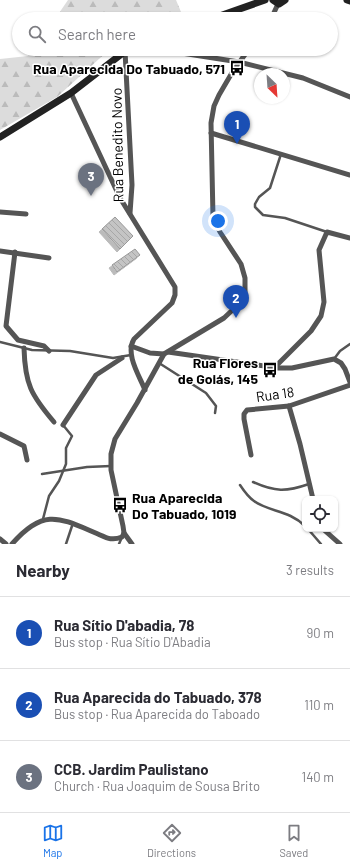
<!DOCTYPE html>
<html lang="en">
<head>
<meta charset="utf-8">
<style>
  body { margin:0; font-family:Barlow,sans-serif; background:#f7f7f7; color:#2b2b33 }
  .controls { position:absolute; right:12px; bottom:12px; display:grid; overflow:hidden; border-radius:8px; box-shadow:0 1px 3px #0004 }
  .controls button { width:36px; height:36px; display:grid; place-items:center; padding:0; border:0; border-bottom:1px solid #e1e1e2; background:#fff; color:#2b2b33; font:20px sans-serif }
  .compass { position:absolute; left:254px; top:68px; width:36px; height:36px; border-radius:50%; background:#fff; box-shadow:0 1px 3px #0004; rotate:155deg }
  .you { position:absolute; left:218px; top:221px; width:14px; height:14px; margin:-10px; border:3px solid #fff; border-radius:50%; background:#1a73e8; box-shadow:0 0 0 6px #1a73e833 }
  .badge { display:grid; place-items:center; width:26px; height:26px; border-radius:50%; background:#1a73e8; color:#fff; font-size:13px; font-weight:700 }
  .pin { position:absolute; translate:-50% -33px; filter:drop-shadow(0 1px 2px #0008) }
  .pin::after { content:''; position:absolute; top:21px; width:14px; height:12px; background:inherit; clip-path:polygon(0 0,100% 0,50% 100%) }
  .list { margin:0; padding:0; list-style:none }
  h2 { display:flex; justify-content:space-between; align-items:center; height:52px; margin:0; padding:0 16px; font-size:17px }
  h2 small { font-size:13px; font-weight:400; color:#7c7c81 }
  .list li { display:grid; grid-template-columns:26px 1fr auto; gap:12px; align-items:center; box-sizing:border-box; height:72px; padding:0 16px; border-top:1px solid #e1e1e2 }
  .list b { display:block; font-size:15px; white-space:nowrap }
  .list p { margin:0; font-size:13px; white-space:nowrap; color:#7c7c81 }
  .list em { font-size:13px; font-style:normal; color:#7c7c81 }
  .icon { flex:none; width:22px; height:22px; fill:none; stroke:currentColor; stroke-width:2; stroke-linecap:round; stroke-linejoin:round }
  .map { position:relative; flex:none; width:350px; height:544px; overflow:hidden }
  .search { position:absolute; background:#fff; box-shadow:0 1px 3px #0004; left:12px; right:12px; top:12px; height:44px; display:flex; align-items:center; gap:10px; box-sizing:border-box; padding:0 14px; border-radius:22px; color:#7c7c81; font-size:15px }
  .sheet { height:268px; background:#fff }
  nav { display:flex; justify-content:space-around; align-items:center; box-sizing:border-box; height:56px; border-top:1px solid #e1e1e2; background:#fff; font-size:11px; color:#7c7c81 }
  nav a { display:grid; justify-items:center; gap:2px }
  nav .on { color:#1a73e8 }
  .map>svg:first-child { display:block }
  .forest { fill:url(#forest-firs) }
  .building { fill:url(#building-back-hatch); stroke:#999; filter:url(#shadow) }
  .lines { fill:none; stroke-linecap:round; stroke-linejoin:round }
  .lane { stroke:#555; stroke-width:2.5 }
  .street { stroke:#555; stroke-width:5 }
  .secondary { stroke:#222; stroke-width:7 }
  .labels { text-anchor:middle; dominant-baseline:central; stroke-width:3; stroke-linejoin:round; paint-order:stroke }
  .poi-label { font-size:14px; font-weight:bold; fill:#000; stroke:#fff; text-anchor:end }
  .street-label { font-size:14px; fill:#000; stroke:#fff }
</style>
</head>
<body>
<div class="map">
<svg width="350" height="544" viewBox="0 0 350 544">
  <defs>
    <pattern id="forest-firs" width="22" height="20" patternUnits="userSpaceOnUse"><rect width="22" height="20" fill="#dcdcdc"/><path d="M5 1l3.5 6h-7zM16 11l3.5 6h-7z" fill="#bbb"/></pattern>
    <pattern id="building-back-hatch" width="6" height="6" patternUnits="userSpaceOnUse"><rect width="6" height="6" fill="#c4c4c4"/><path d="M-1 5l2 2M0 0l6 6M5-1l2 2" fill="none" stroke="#a7a7a7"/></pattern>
    <filter id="shadow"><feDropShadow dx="-3" dy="3" stdDeviation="0" flood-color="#0004"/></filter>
  </defs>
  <rect width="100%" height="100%" fill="#fff"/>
  <!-- forest -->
  <g class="forest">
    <polygon points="68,0 176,0 184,19 55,19"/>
    <polygon points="33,49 110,49 57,97 0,130 0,59 28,56"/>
  </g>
  <!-- building -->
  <g class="building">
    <polygon points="115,217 133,236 120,249 102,229"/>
    <polygon points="135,249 140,255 117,272 112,265"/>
  </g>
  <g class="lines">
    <!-- lane -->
    <g class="lane">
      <polyline points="281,154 270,188 259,197 255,204 255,207 263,215 285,218 327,232"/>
      <polyline points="0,342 32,350 70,351 113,358 131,355"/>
      <polyline points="334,359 340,351 350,344"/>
      <polyline points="159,363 206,393 216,406 215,413"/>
      <polyline points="42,474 87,467 111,466"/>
      <path d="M253 482C275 492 286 492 309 484"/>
      <path d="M240 485C244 491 248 497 254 501 269 512 289 510 305 526"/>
      <polyline points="43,519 49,496 59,481 66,464 66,448 72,436 63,425"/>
      <polyline points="308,529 321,544"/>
      <polyline points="66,544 73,523"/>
      <polyline points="119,544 122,537"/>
    </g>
    <!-- street -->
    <g class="street">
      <polyline points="271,19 278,4"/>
      <polyline points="156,49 239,62 303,78 350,97"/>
      <polyline points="125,51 132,185 130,213"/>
      <path d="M71 93 120 198 175 287V295L172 303 134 339C125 354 139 375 145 390"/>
      <polyline points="211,133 350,175"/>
      <polyline points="0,212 26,214"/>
      <polyline points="0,251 49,258"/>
      <polyline points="15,252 6,326 18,340 44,346 49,351"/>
      <polyline points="131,346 150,353 164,354"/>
      <path d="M24 348C25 384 31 395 54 422"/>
      <polyline points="168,352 278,368 292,368 334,359 341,363 345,369 350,382"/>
      <polyline points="274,368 311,331 321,316 324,302 319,250 327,232 350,238"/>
      <polyline points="289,406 300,444 313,499"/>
      <polyline points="63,425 96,375 122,358"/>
      <polyline points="0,434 24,446 27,460"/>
      <polyline points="251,455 244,419 244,414 247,410 289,406 350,385"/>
      <polyline points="323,529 340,544"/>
      <polyline points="124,533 132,544"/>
      <polyline points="0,539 6,544"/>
      <path d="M12 544C44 507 60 518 98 534 107 538 112 541 122 537L124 533 123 526 111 470V454L115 439 137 403 164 354 224 318 241 302 245 292V278L241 264 220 232 213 217 211 123 214 106 219 95 233 71 249 49"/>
    </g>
    <!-- secondary -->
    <g class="secondary">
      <polyline points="273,0 279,4 285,0"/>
      <polyline points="347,0 350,1"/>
      <polyline points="211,19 265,0"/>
      <polyline points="0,137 71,93 128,49"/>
    </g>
  </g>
  <!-- icons -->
  <defs>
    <g id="bus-bare" transform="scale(1.2)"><path d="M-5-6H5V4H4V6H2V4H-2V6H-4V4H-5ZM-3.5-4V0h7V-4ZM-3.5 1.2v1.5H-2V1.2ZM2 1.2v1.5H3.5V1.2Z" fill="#000" stroke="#fff" stroke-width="2.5" paint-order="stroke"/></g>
  </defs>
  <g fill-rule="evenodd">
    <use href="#bus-bare" x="237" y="68"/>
    <use href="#bus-bare" x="270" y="370"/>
    <use href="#bus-bare" x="120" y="505"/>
  </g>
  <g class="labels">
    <!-- poi labels -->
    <g class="poi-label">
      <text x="225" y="68">Rua Aparecida Do Tabuado, 571</text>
      <text x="258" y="362">Rua Flores<tspan x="258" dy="16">de Goiás, 145</tspan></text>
      <text x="132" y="497" text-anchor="start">Rua Aparecida<tspan x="132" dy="16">Do Tabuado, 1019</tspan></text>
    </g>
    <!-- street labels -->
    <g class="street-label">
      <text transform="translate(117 145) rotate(-91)">Rua Benedito Novo</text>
      <text transform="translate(275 394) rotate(-8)">Rua 18</text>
    </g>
  </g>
</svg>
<div class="controls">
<button><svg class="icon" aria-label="locate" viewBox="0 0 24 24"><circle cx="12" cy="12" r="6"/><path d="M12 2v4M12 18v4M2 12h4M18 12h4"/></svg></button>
</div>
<svg class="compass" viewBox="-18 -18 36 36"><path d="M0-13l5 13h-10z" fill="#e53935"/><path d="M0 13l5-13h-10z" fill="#7c7c81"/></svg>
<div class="you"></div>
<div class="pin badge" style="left:237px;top:144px;background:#1a4fb4">1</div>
<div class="pin badge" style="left:236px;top:318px;background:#1a4fb4">2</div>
<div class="pin badge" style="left:91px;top:196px;background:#6b7280">3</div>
<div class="search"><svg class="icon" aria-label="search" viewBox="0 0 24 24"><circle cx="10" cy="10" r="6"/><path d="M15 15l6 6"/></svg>Search here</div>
</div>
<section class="sheet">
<h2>Nearby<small>3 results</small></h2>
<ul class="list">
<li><span class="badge" style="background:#1a4fb4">1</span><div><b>Rua Sítio D'abadia, 78</b><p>Bus stop · Rua Sítio D'Abadia</p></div><em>90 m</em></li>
<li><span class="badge" style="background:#1a4fb4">2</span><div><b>Rua Aparecida do Tabuado, 378</b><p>Bus stop · Rua Aparecida do Taboado</p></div><em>110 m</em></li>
<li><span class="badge" style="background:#6b7280">3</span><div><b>CCB. Jardim Paulistano</b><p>Church · Rua Joaquim de Sousa Brito</p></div><em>140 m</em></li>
</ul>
</section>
<nav>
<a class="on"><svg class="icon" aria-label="map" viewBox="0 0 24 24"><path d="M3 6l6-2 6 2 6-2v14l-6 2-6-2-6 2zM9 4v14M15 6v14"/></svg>Map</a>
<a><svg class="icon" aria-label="directions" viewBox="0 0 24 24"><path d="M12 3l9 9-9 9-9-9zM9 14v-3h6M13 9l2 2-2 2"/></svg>Directions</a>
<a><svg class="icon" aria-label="saved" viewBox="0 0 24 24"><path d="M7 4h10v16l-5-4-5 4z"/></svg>Saved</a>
</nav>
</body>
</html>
